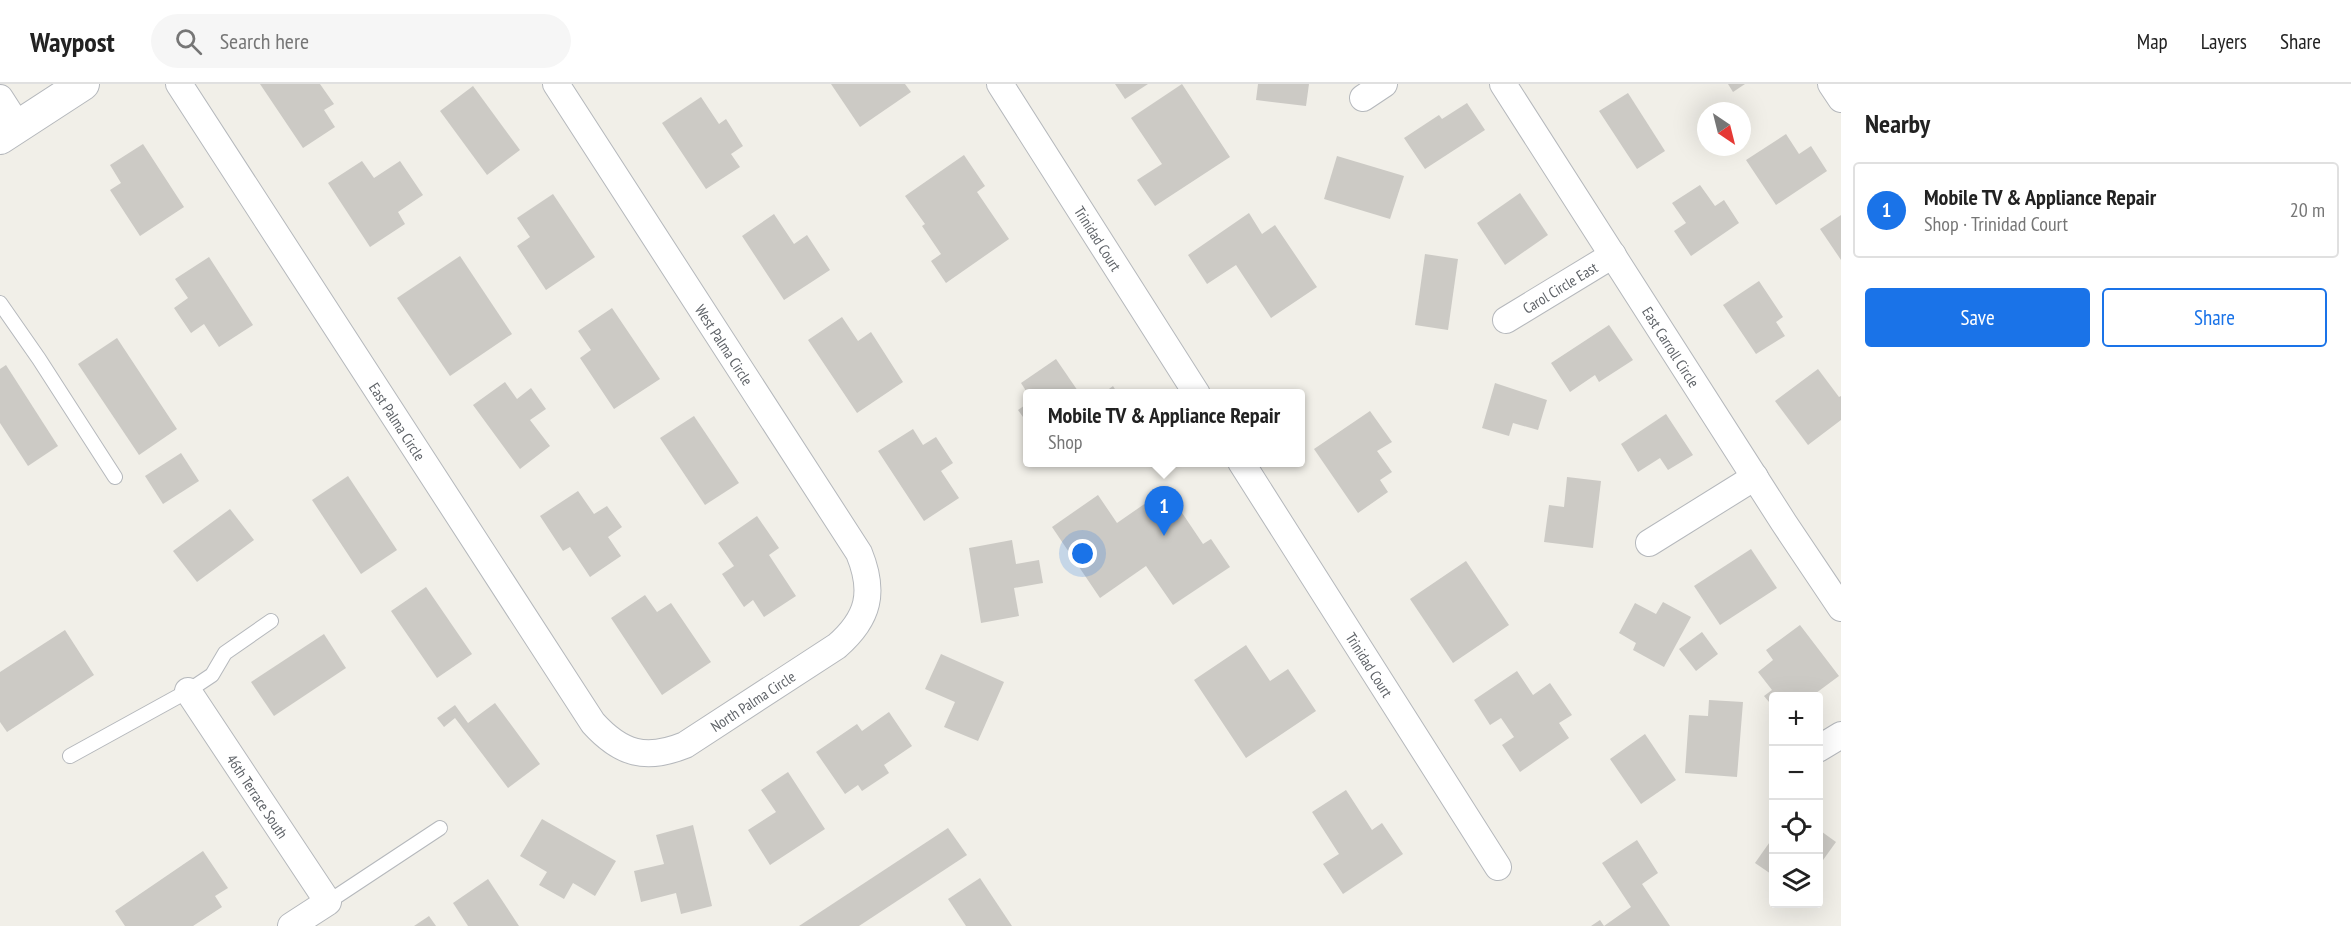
<!DOCTYPE html>
<html lang="en">
<head>
<meta charset="utf-8">
<style>
  body { margin:0; font-family:"PT Sans Narrow",sans-serif; background:#f6f6f6; color:#222 }
  .controls { position:absolute; right:18px; bottom:18px; display:grid; overflow:hidden; border-radius:6px; box-shadow:0 6px 24px #0002 }
  .controls button { width:54px; height:54px; display:grid; place-items:center; padding:0; border:0; border-bottom:2px solid #e0e0e0; background:#fff; color:#222; font:30px sans-serif }
  .compass { position:absolute; left:1697px; top:18px; width:54px; height:54px; border-radius:50%; background:#fff; box-shadow:0 6px 24px #0002; rotate:145deg }
  .you { position:absolute; left:1083px; top:470px; width:21px; height:21px; margin:-15px; border:4px solid #fff; border-radius:50%; background:#1a73e8; box-shadow:0 0 0 9px #1a73e833 }
  .badge { display:grid; place-items:center; width:39px; height:39px; border-radius:50%; background:#1a73e8; color:#fff; font-size:20px; font-weight:700 }
  .pin { position:absolute; translate:-50% -50px; filter:drop-shadow(0 2px 3px #0008) }
  .pin::after { content:''; position:absolute; top:32px; width:21px; height:18px; background:inherit; clip-path:polygon(0 0,100% 0,50% 100%) }
  .popup { position:absolute; left:1023px; top:305px; width:282px; height:78px; box-sizing:border-box; display:grid; place-content:center; border-radius:6px; background:#fff; filter:drop-shadow(0 2px 4px #0005); font-size:20px; white-space:nowrap; color:#767676 }
  .popup b { font-size:22px; color:#222 }
  .popup::after { content:''; position:absolute; left:50%; top:100%; margin-left:-12px; border:12px solid transparent; border-top-color:#fff }
  .list { margin:0; padding:0; list-style:none }
  h2 { display:flex; justify-content:space-between; align-items:center; height:78px; margin:0; padding:0 24px; font-size:26px }
  h2 small { font-size:20px; font-weight:400; color:#767676 }
  .list li { display:grid; grid-template-columns:39px 1fr auto; gap:18px; align-items:center; box-sizing:border-box; height:96px; margin:0 12px 12px; padding:0 12px; border:2px solid #e0e0e0; border-radius:6px }
  .list b { display:block; font-size:22px; white-space:nowrap }
  .list p { margin:0; font-size:20px; white-space:nowrap; color:#767676 }
  .list em { font-size:20px; font-style:normal; color:#767676 }
  .actions { display:flex; gap:12px; padding:18px 24px }
  .actions a { flex:1; padding:14px 0; border:2px solid #1a73e8; border-radius:6px; text-align:center; font-size:21px; color:#1a73e8 }
  .actions .main { background:#1a73e8; color:#fff }
  .icon { flex:none; width:33px; height:33px; fill:none; stroke:currentColor; stroke-width:2; stroke-linecap:round; stroke-linejoin:round }
  .map { position:relative; flex:none; width:1841px; height:842px; overflow:hidden }
  header { display:flex; align-items:center; gap:36px; box-sizing:border-box; height:84px; padding:0 30px; background:#fff; border-bottom:2px solid #e0e0e0 }
  header strong { font-size:28px }
  nav { display:flex; gap:33px; margin-inline-start:auto; font-size:21px }
  .search { width:420px; height:54px; background:#f6f6f6; display:flex; align-items:center; gap:15px; box-sizing:border-box; padding:0 21px; border-radius:33px; color:#767676; font-size:22px }
  main { display:flex }
  aside { flex:1; background:#fff }
  .map>svg:first-child { display:block }
  .building { fill:#cccac5 }
  .lines { fill:none; stroke-linecap:round; stroke-linejoin:round }
  .service-casing { stroke:#b5b8bc; stroke-width:16 }
  .minor-casing { stroke:#b5b8bc; stroke-width:28 }
  .tertiary-casing { stroke:#b5b8bc; stroke-width:34 }
  .service { stroke:#fff; stroke-width:14 }
  .minor { stroke:#fff; stroke-width:26 }
  .tertiary { stroke:#fff; stroke-width:32 }
  .labels { text-anchor:middle; dominant-baseline:central; stroke-width:5; stroke-linejoin:round; paint-order:stroke }
  .street-label { font-size:15px; fill:#5f6368; stroke:#fff }
</style>
</head>
<body>
<header>
<strong>Waypost</strong>
<div class="search"><svg class="icon" aria-label="search" viewBox="0 0 24 24"><circle cx="10" cy="10" r="6"/><path d="M15 15l6 6"/></svg>Search here</div>
<nav><a>Map</a><a>Layers</a><a>Share</a></nav>
</header>
<main>
<div class="map">
<svg width="1841" height="842" viewBox="0 0 1841 842">
  <rect width="100%" height="100%" fill="#f1efe8"/>
  <!-- building -->
  <g class="building">
    <polygon points="260,0 320,0 334,20 324,26 335,43 303,64"/>
    <polygon points="831,0 905,0 911,8 860,43"/>
    <polygon points="1115,0 1148,0 1125,15"/>
    <polygon points="1182,0 1230,73 1155,122 1137,96 1162,80 1131,34"/>
    <polygon points="1258,0 1309,0 1306,22 1256,16"/>
    <polygon points="1728,0 1745,0 1733,8"/>
    <polygon points="473,2 520,66 487,91 440,27"/>
    <polygon points="1628,9 1665,67 1637,85 1599,27"/>
    <polygon points="701,13 719,40 726,35 743,62 731,70 740,83 706,105 662,39"/>
    <polygon points="1467,19 1485,46 1425,85 1404,54 1439,31 1442,35"/>
    <polygon points="1786,50 1799,70 1811,62 1827,87 1776,121 1746,76"/>
    <polygon points="143,60 184,123 140,152 110,106 121,99 110,81"/>
    <polygon points="964,71 985,102 977,108 1009,155 946,199 931,177 941,170 922,142 925,140 905,112"/>
    <polygon points="1337,72 1404,92 1390,135 1324,115"/>
    <polygon points="362,77 374,94 400,77 423,111 398,128 405,140 370,163 328,99"/>
    <polygon points="1700,101 1715,122 1724,116 1739,139 1691,172 1674,147 1686,139 1672,119"/>
    <polygon points="1520,109 1548,151 1505,181 1477,139"/>
    <polygon points="553,110 595,173 546,206 517,162 530,153 517,134"/>
    <polygon points="1249,129 1262,150 1275,141 1317,203 1271,234 1236,181 1207,200 1188,171"/>
    <polygon points="774,130 794,160 807,151 830,186 784,216 742,152"/>
    <polygon points="1841,131 1841,176 1820,145"/>
    <polygon points="1425,170 1458,175 1448,246 1415,241"/>
    <polygon points="460,172 512,250 450,292 397,214"/>
    <polygon points="209,173 253,241 219,263 204,240 191,249 174,224 188,214 175,195"/>
    <polygon points="1759,197 1783,233 1776,238 1785,252 1756,270 1723,221"/>
    <polygon points="612,224 660,295 614,325 580,274 591,266 578,247"/>
    <polygon points="842,233 858,257 871,248 903,298 857,329 808,256"/>
    <polygon points="1609,241 1633,276 1599,298 1595,291 1570,308 1551,279"/>
    <polygon points="117,254 177,345 139,371 78,280"/>
    <polygon points="1056,275 1080,310 1028,310 1021,299"/>
    <polygon points="6,281 58,362 28,382 0,339 0,285"/>
    <polygon points="1818,285 1839,313 1841,312 1841,336 1808,361 1775,317"/>
    <polygon points="505,298 517,315 531,304 546,325 530,336 550,362 520,385 473,321"/>
    <polygon points="1495,299 1547,316 1538,346 1513,339 1509,352 1482,344"/>
    <polygon points="1113,302 1118,310 1102,310"/>
    <polygon points="1028,319 1028,340 1018,326"/>
    <polygon points="1370,327 1392,358 1377,367 1392,388 1380,396 1388,408 1358,429 1314,365"/>
    <polygon points="1666,330 1693,371 1668,386 1660,374 1638,388 1621,360"/>
    <polygon points="694,332 739,399 705,421 660,354"/>
    <polygon points="913,345 923,361 936,353 953,379 941,387 959,414 924,437 878,367"/>
    <polygon points="181,369 199,397 163,420 145,392"/>
    <polygon points="348,392 397,466 361,490 312,416"/>
    <polygon points="1567,393 1601,397 1593,464 1544,458 1549,421 1564,423"/>
    <polygon points="1166,405 1203,460 1211,455 1230,483 1173,521 1146,482 1100,514 1052,443 1098,411 1117,439"/>
    <polygon points="578,407 594,430 607,422 622,443 608,453 621,472 590,493 570,463 563,467 540,432"/>
    <polygon points="230,425 254,456 197,498 173,467"/>
    <polygon points="757,432 779,464 769,471 796,512 764,533 753,516 744,523 722,490 734,482 718,459"/>
    <polygon points="1012,456 1016,480 1039,476 1043,499 1014,504 1019,532 981,539 969,464"/>
    <polygon points="1751,465 1777,504 1720,541 1694,502"/>
    <polygon points="1466,477 1509,541 1453,579 1410,515"/>
    <polygon points="426,503 472,570 437,594 391,527"/>
    <polygon points="645,511 657,528 671,519 711,578 662,611 611,534"/>
    <polygon points="1663,518 1691,533 1664,583 1633,566 1636,559 1619,549 1635,519 1656,530"/>
    <polygon points="1800,541 1839,592 1812,612 1774,612 1774,624 1764,612 1772,606 1758,588 1773,576 1766,566"/>
    <polygon points="65,546 94,591 7,648 0,638 0,588"/>
    <polygon points="1702,548 1718,570 1696,587 1679,565"/>
    <polygon points="324,550 346,584 274,632 251,598"/>
    <polygon points="1246,561 1270,597 1288,585 1316,627 1246,674 1194,596"/>
    <polygon points="941,570 1004,598 978,657 944,643 955,618 925,605"/>
    <polygon points="1517,587 1533,611 1550,599 1572,631 1559,639 1569,654 1520,688 1502,661 1514,653 1501,634 1490,641 1474,616"/>
    <polygon points="1709,616 1743,618 1737,693 1685,689 1689,631 1708,632"/>
    <polygon points="495,619 540,680 508,704 455,634 444,643 437,634 455,621 468,639"/>
    <polygon points="889,628 912,662 884,681 889,689 862,707 858,701 845,710 816,668 857,640 862,647"/>
    <polygon points="1645,650 1676,696 1641,720 1610,675"/>
    <polygon points="788,688 825,745 770,781 748,746 776,728 761,706"/>
    <polygon points="1346,706 1372,746 1382,739 1403,770 1343,810 1323,780 1339,770 1312,728"/>
    <polygon points="542,735 616,777 595,812 573,799 564,815 539,801 547,788 520,772"/>
    <polygon points="693,741 712,822 681,830 676,809 641,818 634,787 664,780 656,751"/>
    <polygon points="948,744 967,771 859,842 799,842"/>
    <polygon points="1818,745 1836,758 1818,783"/>
    <polygon points="1774,752 1774,792 1755,779"/>
    <polygon points="1637,756 1658,789 1642,800 1670,842 1591,842 1600,836 1604,842 1631,823 1602,779"/>
    <polygon points="203,767 228,804 215,812 222,823 193,842 125,842 115,827"/>
    <polygon points="980,794 1012,842 966,842 948,815"/>
    <polygon points="488,795 519,842 468,842 453,819"/>
    <polygon points="429,832 436,842 414,842"/>
  </g>
  <g class="lines">
    <!-- service casing -->
    <g class="service-casing">
      <g id="service">
        <polyline points="0,219 39,275 115,393"/>
        <polyline points="70,672 188,607 212,591 225,569 271,537"/>
        <polyline points="328,818 440,744"/>
      </g>
    </g>
    <!-- minor casing -->
    <g class="minor-casing">
      <g id="minor">
        <path id="s1" d="M179 0 593 639C621 670 646 677 685 661L837 562C869 534 875 508 859 469L556 0"/>
        <path id="s2" d="M1000 0 1197 310"/>
        <path id="s3" d="M1503 0 1784 439 1841 524"/>
        <polyline points="1831,0 1841,15"/>
        <polyline points="0,14 18,42"/>
        <polyline points="1363,14 1384,0"/>
        <path id="s4" d="M1506 236 1613 171"/>
        <path id="s5" d="M1241 378 1498 783"/>
        <polyline points="1649,459 1755,393"/>
        <path id="s6" d="M188 607 328 818 291 842"/>
        <polyline points="1818,665 1841,651"/>
      </g>
    </g>
    <!-- tertiary casing -->
    <g class="tertiary-casing">
      <polyline id="tertiary" points="0,54 83,0"/>
    </g>
    <!-- service -->
    <use href="#service" class="service"/>
    <!-- minor -->
    <use href="#minor" class="minor"/>
    <!-- tertiary -->
    <use href="#tertiary" class="tertiary"/>
  </g>
  <g class="labels">
    <!-- street labels -->
    <g class="street-label">
      <text stroke="none"><textPath href="#s2" startOffset="183">Trinidad Court</textPath></text>
      <text stroke="none"><textPath href="#s4" startOffset="63">Carol Circle East</textPath></text>
      <text transform="translate(724 261) rotate(57)">West Palma Circle</text>
      <text stroke="none"><textPath href="#s3" startOffset="312">East Carroll Circle</textPath></text>
      <text stroke="none"><textPath href="#s1" startOffset="402">East Palma Circle</textPath></text>
      <text stroke="none"><textPath href="#s5" startOffset="240">Trinidad Court</textPath></text>
      <text stroke="none"><textPath href="#s1" startOffset="945">North Palma Circle</textPath></text>
      <text stroke="none"><textPath href="#s6" startOffset="126">46th Terrace South</textPath></text>
    </g>
  </g>
</svg>
<div class="controls">
<button>+</button>
<button>−</button>
<button><svg class="icon" aria-label="locate" viewBox="0 0 24 24"><circle cx="12" cy="12" r="6"/><path d="M12 2v4M12 18v4M2 12h4M18 12h4"/></svg></button>
<button><svg class="icon" aria-label="layers" viewBox="0 0 24 24"><path d="M12 4l9 5-9 5-9-5zM3 14l9 5 9-5"/></svg></button>
</div>
<svg class="compass" viewBox="-18 -18 36 36"><path d="M0-13l5 13h-10z" fill="#e53935"/><path d="M0 13l5-13h-10z" fill="#767676"/></svg>
<div class="you"></div>
<div class="pin badge" style="left:1164px;top:452px">1</div>
<div class="popup"><b>Mobile TV &amp; Appliance Repair</b>Shop</div>
</div>
<aside>
<h2>Nearby<small></small></h2>
<ul class="list">
<li><span class="badge">1</span><div><b>Mobile TV &amp; Appliance Repair</b><p>Shop · Trinidad Court</p></div><em>20 m</em></li>
</ul>
<div class="actions"><a class="main">Save</a><a>Share</a></div>
</aside>
</main>
</body>
</html>
